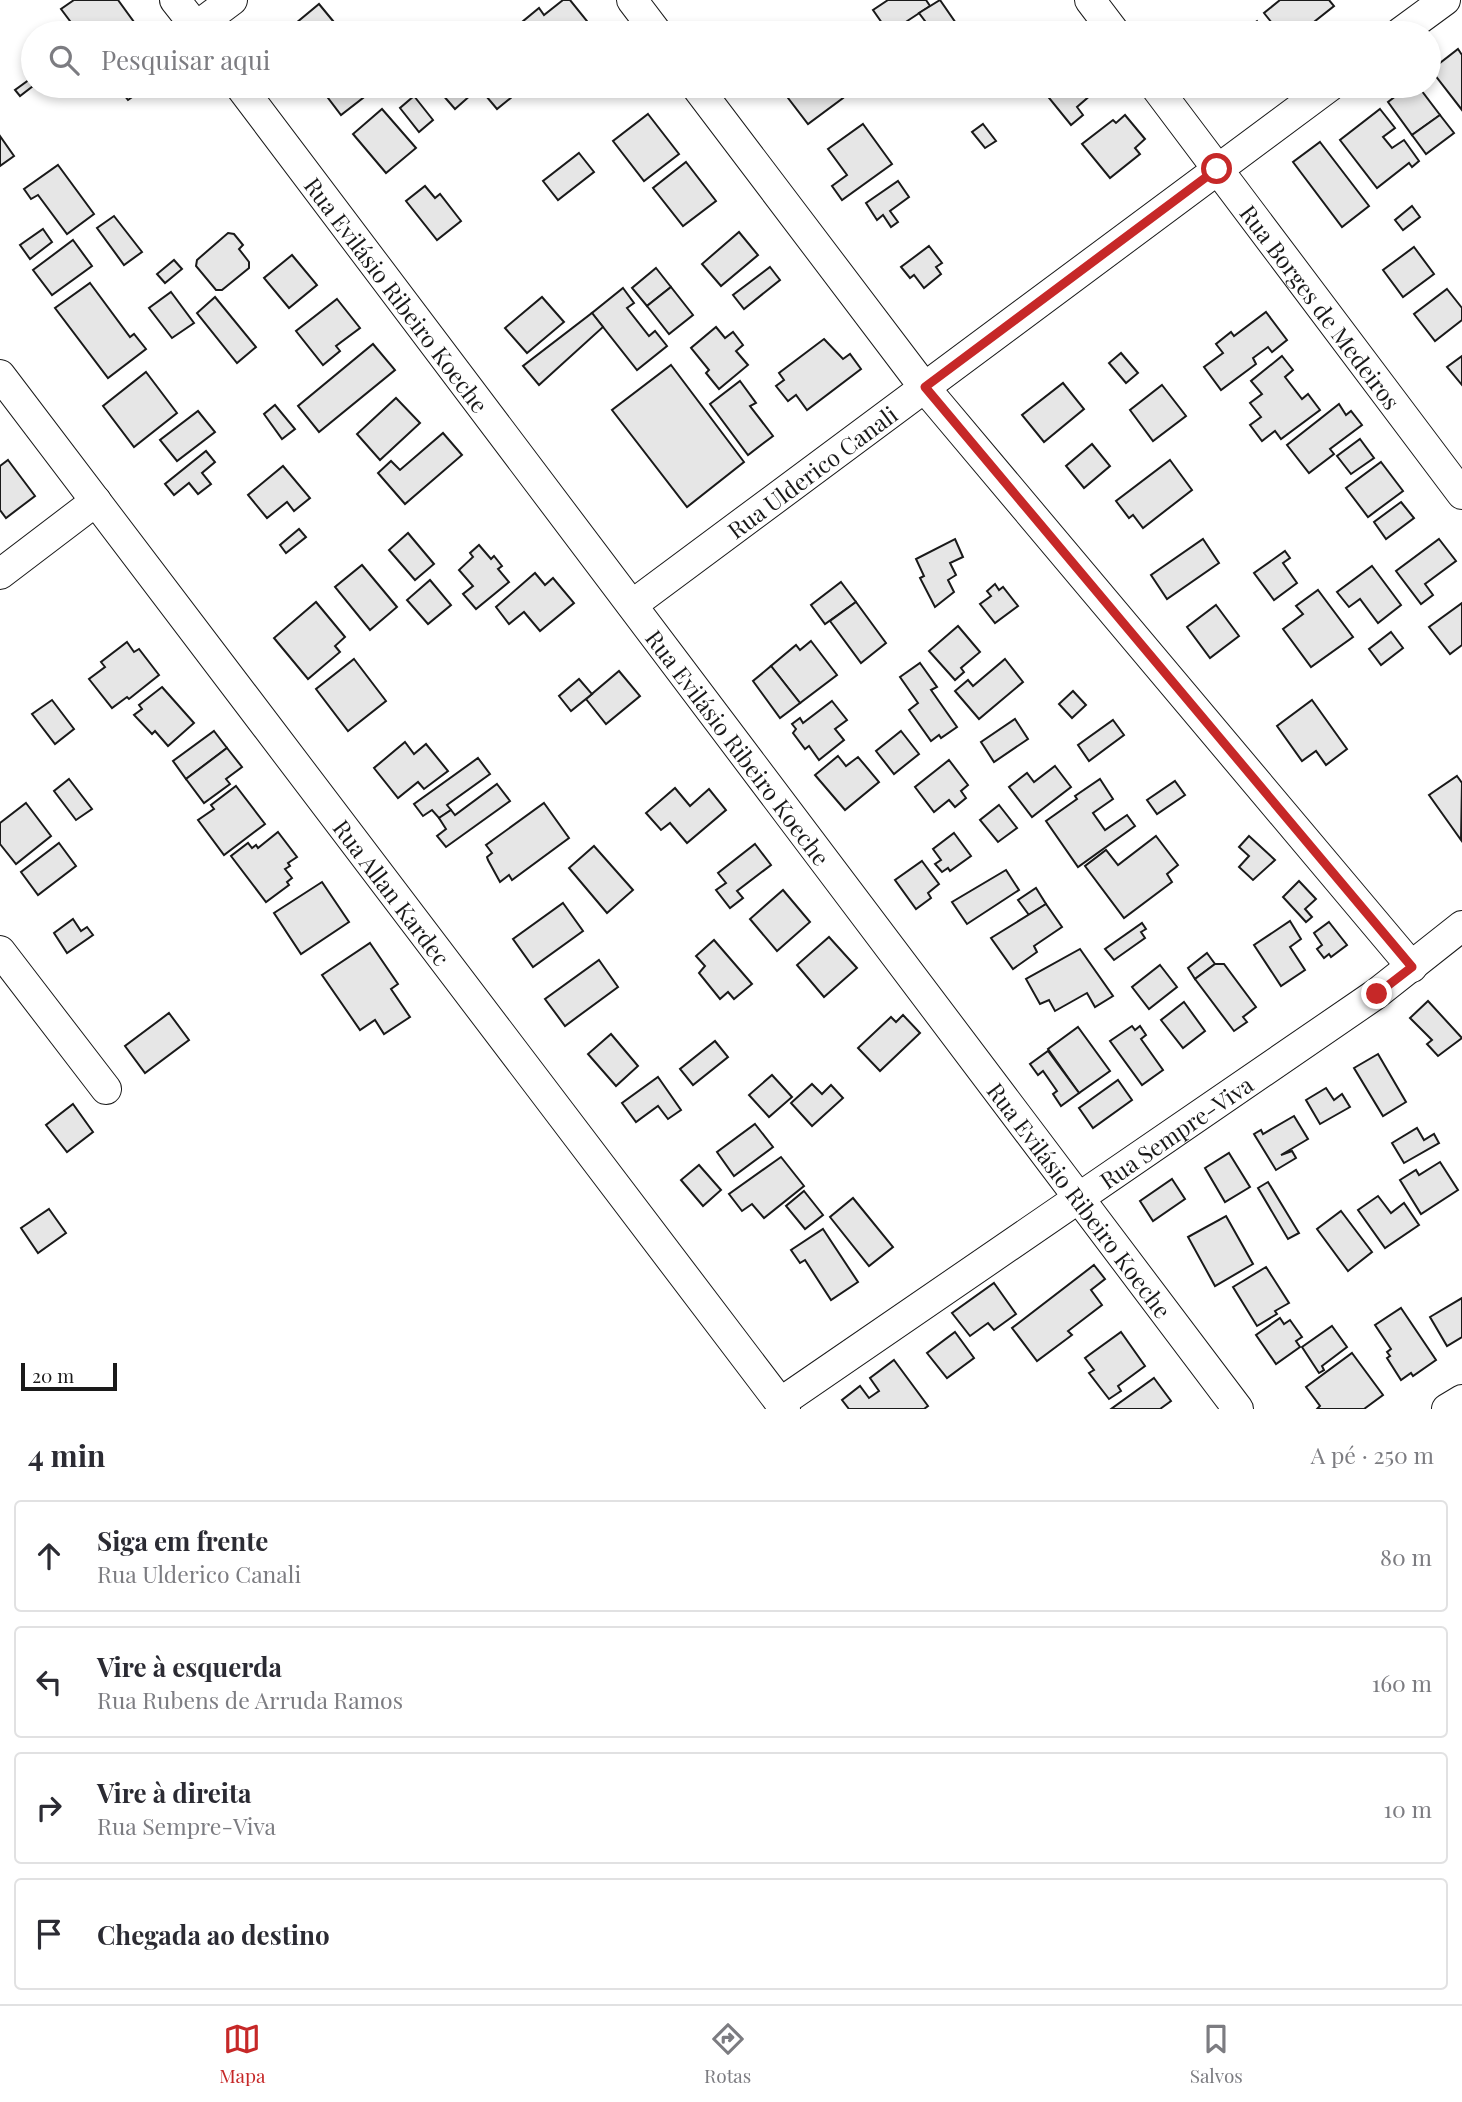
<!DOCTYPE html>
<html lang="pt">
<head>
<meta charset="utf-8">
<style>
  body { margin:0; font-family:"Playfair Display",serif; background:#f2f2f3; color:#2b2b33 }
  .scale { position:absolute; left:21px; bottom:18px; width:96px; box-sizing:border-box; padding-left:7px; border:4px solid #1a1a1a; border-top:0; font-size:19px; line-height:24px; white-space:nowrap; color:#1a1a1a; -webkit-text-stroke:5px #fff; paint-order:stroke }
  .stop { position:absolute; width:21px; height:21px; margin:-16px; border:5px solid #c62828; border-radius:50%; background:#fff }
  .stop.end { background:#c62828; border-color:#fff; box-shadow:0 2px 7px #0008 }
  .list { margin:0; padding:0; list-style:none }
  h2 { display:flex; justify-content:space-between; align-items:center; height:91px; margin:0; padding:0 28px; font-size:30px }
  h2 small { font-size:23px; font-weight:400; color:#7c7c81 }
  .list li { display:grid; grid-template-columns:46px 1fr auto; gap:21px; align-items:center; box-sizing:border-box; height:112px; margin:0 14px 14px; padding:0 14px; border:2px solid #e1e1e2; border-radius:7px }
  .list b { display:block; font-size:26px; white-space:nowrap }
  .list p { margin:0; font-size:23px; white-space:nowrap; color:#7c7c81 }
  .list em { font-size:23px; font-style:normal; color:#7c7c81 }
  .icon { flex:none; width:38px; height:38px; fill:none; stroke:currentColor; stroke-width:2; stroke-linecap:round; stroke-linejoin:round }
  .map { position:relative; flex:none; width:1462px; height:1409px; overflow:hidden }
  .search { position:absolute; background:#fff; box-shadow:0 4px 10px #0003; left:21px; right:21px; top:21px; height:77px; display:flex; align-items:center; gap:18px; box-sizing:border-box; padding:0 24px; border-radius:38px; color:#7c7c81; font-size:26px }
  .sheet { height:595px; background:#fff }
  nav { display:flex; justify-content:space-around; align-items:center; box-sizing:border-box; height:98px; border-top:2px solid #e1e1e2; background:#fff; font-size:19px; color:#7c7c81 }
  nav a { display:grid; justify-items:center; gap:4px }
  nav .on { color:#c62828 }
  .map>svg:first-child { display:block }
  .building { fill:#e6e6e6; stroke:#1a1a1a; stroke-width:2 }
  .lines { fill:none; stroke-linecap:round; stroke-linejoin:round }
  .street-casing { stroke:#1a1a1a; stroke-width:32 }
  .street { stroke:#fff; stroke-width:30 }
  .route { stroke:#c62828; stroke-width:9 }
  .labels { text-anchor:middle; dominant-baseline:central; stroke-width:5; stroke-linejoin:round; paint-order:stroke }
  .street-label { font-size:23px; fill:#1a1a1a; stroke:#fff }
</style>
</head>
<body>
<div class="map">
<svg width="1462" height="1409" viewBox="0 0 1462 1409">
  <rect width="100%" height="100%" fill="#fff"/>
  <!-- building -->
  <g class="building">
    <polygon points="74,0 118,0 142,33 79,33 61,9"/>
    <polygon points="563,0 570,0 587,21 572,33 521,33 516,27 539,8 544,15"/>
    <polygon points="888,0 926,0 930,6 889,33 873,10"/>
    <polygon points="940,0 960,29 954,33 934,33 919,13"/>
    <polygon points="1280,0 1329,0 1334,6 1300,33 1280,33 1264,13"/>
    <polygon points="319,4 338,27 331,33 284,33"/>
    <polygon points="1257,21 1266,33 1244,33 1246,32 1244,30"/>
    <polygon points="1458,49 1462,55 1462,110 1431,70"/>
    <polygon points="33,77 33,86 20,96 15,90"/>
    <polygon points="117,86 148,86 128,100"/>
    <polygon points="319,86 361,86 368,94 341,115"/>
    <polygon points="451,86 465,86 472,94 455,109 442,94"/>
    <polygon points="499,86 521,86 523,88 497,109 486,96"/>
    <polygon points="796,86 833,86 843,98 808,124 785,94"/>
    <polygon points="1054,86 1097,86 1099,88 1077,107 1083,115 1071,125 1045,93"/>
    <polygon points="1409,86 1418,86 1440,115 1412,135 1388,102"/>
    <polygon points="414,96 433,120 419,132 400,108"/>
    <polygon points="382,109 416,148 386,173 353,134"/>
    <polygon points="1380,109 1395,128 1383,137 1392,148 1404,140 1419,161 1412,167 1409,163 1377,188 1340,140"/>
    <polygon points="648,114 679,154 644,181 613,141"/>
    <polygon points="1125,115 1145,139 1135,148 1140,154 1110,178 1082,144 1113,120 1116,123"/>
    <polygon points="1440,115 1454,133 1426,154 1412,135"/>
    <polygon points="863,124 892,164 842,200 832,186 847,175 828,149"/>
    <polygon points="983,124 996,141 985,148 972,132"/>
    <polygon points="0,136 14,156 0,166"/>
    <polygon points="1320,142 1369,206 1342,227 1293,162"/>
    <polygon points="579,153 594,172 558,200 543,181"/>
    <polygon points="686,162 716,201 683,226 653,188"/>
    <polygon points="58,165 94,214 67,234 38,195 31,199 24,189"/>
    <polygon points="898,181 909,197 890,211 898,222 891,227 883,215 877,220 866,203"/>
    <polygon points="425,186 435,198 440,194 461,221 437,240 406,201"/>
    <polygon points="1412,206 1420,217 1403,230 1395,220"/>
    <polygon points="114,216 142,252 124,265 97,228"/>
    <polygon points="43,229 52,242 30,259 20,245"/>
    <polygon points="739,232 758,255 721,286 702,264"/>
    <polygon points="228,233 234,234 243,245 239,249 249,262 249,268 222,290 216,290 196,266 197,260"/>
    <polygon points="73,240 92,266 52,295 33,270"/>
    <polygon points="929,246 942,263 936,267 941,274 924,288 914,275 910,278 901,267"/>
    <polygon points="1414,247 1434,274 1403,297 1383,270"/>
    <polygon points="292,255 317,285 289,308 264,278"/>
    <polygon points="174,260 182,269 165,283 157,274"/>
    <polygon points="770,267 780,280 744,309 733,295"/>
    <polygon points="656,268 671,287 647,306 632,288"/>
    <polygon points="90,283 130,337 134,334 146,349 108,378 55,308"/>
    <polygon points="671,287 693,315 669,334 647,306"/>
    <polygon points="623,288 634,303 627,308 649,336 655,331 667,346 637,370 592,313"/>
    <polygon points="1447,289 1462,308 1462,320 1435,341 1414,314"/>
    <polygon points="171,292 194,323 172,338 149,308"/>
    <polygon points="215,297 256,347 237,363 197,313"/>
    <polygon points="542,297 564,322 527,353 505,328"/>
    <polygon points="337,299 360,328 336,346 340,351 323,365 296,331"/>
    <polygon points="1266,312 1287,340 1272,352 1268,347 1253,358 1256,364 1221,390 1204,367 1223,353 1216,344 1231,332 1234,336"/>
    <polygon points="592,313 603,327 539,385 523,366"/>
    <polygon points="716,327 725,338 733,332 743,345 736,351 748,365 719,389 706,373 709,370 691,348"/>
    <polygon points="824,339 843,359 850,354 861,369 807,410 796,395 788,401 776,386 784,380 779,373"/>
    <polygon points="373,344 395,370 319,432 298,406"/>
    <polygon points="1121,353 1138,373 1126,383 1109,363"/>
    <polygon points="1282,356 1293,370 1285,377 1302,399 1308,394 1320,410 1281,439 1275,431 1262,441 1250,425 1261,417 1250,403 1262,394 1251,381"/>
    <polygon points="1462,356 1462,385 1447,367"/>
    <polygon points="671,365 744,462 687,507 612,410"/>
    <polygon points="146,372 177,413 134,447 103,406"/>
    <polygon points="740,381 756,403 750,406 773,436 748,455 710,404"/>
    <polygon points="1063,383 1084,409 1044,442 1022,415"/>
    <polygon points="1162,385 1186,416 1153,441 1130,410"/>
    <polygon points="396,398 420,423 380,460 357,434"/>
    <polygon points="1339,404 1346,415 1351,411 1362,425 1330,449 1334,454 1309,473 1287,445"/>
    <polygon points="275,405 295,429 282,439 264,414"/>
    <polygon points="198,411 215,432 177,461 160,440"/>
    <polygon points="443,433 462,455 405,504 378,473 391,461 400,470"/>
    <polygon points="1360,439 1374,458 1351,474 1337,456"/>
    <polygon points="1092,444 1110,466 1084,488 1066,466"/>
    <polygon points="206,451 215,462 202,473 211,484 198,494 189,483 174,495 165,484"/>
    <polygon points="8,460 35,496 6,518 0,510 0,466"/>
    <polygon points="1170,460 1192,490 1143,528 1133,515 1129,518 1116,501"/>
    <polygon points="1381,462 1403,491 1368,517 1346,488"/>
    <polygon points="283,466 310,498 294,511 287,502 267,518 248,495"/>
    <polygon points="1401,502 1414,518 1386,539 1374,522"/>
    <polygon points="299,529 306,537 286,553 280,545"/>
    <polygon points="408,533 434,564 415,580 389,550"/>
    <polygon points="955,539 963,557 950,563 956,575 948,580 954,592 935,607 920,578 924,576 916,559"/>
    <polygon points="1203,539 1219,563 1167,599 1151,575"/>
    <polygon points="1439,539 1456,561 1425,584 1433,595 1421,604 1396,571"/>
    <polygon points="479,545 491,559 494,556 502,566 498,569 509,582 476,609 463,594 473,586 459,570 473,557 470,553"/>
    <polygon points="1285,551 1290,558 1283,563 1297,583 1274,600 1254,573"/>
    <polygon points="362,565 397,607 370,630 335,587"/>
    <polygon points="1372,566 1401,605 1378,623 1360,599 1349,607 1337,592"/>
    <polygon points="535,573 545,585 553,578 574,603 540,631 524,612 509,624 496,607"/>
    <polygon points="430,580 451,605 428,624 407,600"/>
    <polygon points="841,582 856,602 825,624 811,605"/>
    <polygon points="995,584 999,590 1003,587 1018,606 995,623 980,604 991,596 987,591"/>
    <polygon points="1318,590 1353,637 1311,667 1283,629 1303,614 1296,606"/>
    <polygon points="316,602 345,637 335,646 340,652 308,679 274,638"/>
    <polygon points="856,602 886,643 861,663 830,621"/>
    <polygon points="1462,603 1462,645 1450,654 1429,627"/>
    <polygon points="1216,605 1239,636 1210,658 1187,627"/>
    <polygon points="958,626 980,652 961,668 964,672 955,680 929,651"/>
    <polygon points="1391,632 1403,648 1381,665 1369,649"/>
    <polygon points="811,641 837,675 800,703 771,666 796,645 800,650"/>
    <polygon points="127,642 134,652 139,649 159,675 129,699 127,697 112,708 89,679 105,667 101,662"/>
    <polygon points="354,659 386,701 348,731 316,689"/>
    <polygon points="1005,659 1023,682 979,719 955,691 968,680 973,686"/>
    <polygon points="920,663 937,687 931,690 957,727 941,738 939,735 931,741 909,710 918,703 900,677"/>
    <polygon points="771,666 800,703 780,718 753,681"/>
    <polygon points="619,671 640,696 606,724 586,699"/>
    <polygon points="579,679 592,694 571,711 559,696"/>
    <polygon points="162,687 194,723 168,746 155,731 152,734 134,715 142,709 139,705"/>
    <polygon points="1073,691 1086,705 1072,718 1059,704"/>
    <polygon points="52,700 74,729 55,744 32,714"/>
    <polygon points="1312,700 1347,749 1326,765 1316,751 1302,761 1277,726"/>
    <polygon points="832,701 847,720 835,729 844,740 819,760 809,746 805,749 793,733 796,729 792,724 800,718 803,723"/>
    <polygon points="1015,719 1028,739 994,762 981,742"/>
    <polygon points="1113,720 1124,735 1089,761 1078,745"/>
    <polygon points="214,731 227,748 186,779 173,761"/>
    <polygon points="901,731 919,754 894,774 876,751"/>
    <polygon points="405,742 414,754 426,744 448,771 424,789 418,782 398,798 374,768"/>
    <polygon points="227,748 242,767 226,779 230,784 204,803 186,779"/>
    <polygon points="838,756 846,766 858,757 879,782 845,810 815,775"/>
    <polygon points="478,758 490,774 447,805 451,810 439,818 432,810 423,816 414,804"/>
    <polygon points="949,760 968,785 961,791 966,798 955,807 949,800 934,812 915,787"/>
    <polygon points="1055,766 1071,787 1032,817 1009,787 1027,773 1034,782"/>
    <polygon points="1457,776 1462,783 1461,840 1429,795"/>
    <polygon points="69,779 92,809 76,820 54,791"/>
    <polygon points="1100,779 1113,799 1093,813 1105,830 1127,815 1135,826 1078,867 1046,821 1077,799 1075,796"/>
    <polygon points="1175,781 1185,795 1157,814 1147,800"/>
    <polygon points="497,784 510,801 446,847 437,836 446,829 439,818 451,810 455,815"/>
    <polygon points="236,786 265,824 224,855 198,820 214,809 211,805"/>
    <polygon points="675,788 690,806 709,789 726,810 687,843 670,823 661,830 646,813"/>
    <polygon points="26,803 51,836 16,864 0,844 0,823"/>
    <polygon points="544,803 569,838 512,880 509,875 500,882 488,860 487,857 492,853 486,845"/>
    <polygon points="999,805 1017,828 998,842 980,820"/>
    <polygon points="278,832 297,857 288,863 290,866 285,869 292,878 287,882 289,885 266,902 231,856 248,843 252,848 256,845 258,848"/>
    <polygon points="954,833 971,856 950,871 948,868 942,872 935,864 941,860 933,849"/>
    <polygon points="1156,836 1178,865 1167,874 1172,882 1124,918 1085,866 1106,850 1118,865"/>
    <polygon points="1249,836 1275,860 1253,880 1239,867 1249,856 1239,847"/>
    <polygon points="59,843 76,866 38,895 21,872"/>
    <polygon points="755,844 771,865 737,891 743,898 730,908 716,890 726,883 718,873"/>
    <polygon points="594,846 633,890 607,913 569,868"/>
    <polygon points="922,861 939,884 928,893 931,898 916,909 895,880"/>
    <polygon points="1006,870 1019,890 967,924 952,902"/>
    <polygon points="1299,881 1316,899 1305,909 1312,917 1306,922 1283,897"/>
    <polygon points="322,882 349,922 301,954 274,913"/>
    <polygon points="1036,888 1046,904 1029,915 1018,900"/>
    <polygon points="783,890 810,922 777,951 750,919"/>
    <polygon points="563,903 583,931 533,967 513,939"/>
    <polygon points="1046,904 1062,927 1034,946 1037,952 1013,969 991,938"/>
    <polygon points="73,919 81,931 87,927 93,935 67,953 54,933"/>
    <polygon points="1290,921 1301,939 1290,947 1305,970 1281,986 1254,945"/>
    <polygon points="1329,922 1347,945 1331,957 1329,954 1324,958 1317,949 1322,945 1314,933"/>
    <polygon points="1142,923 1146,929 1141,932 1145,938 1114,960 1105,949"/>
    <polygon points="829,937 857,968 824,997 797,965"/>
    <polygon points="714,940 752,984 734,999 728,992 720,999 699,973 705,966 696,956"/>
    <polygon points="370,943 398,984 391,989 410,1017 384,1034 375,1020 360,1030 322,975"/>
    <polygon points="1080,949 1113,996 1095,1007 1087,993 1055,1011 1049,1000 1040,1004 1026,979"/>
    <polygon points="1207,953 1215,964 1195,979 1188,968"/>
    <polygon points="599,960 618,987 565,1026 545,999"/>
    <polygon points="1215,964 1224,964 1256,1007 1243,1017 1247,1022 1234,1031 1195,979"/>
    <polygon points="1160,965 1177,987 1149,1009 1132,987"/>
    <polygon points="1428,1001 1462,1038 1438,1056 1427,1044 1432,1040 1410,1018"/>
    <polygon points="1184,1002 1205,1031 1183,1048 1161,1020"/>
    <polygon points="169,1013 189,1040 145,1073 125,1046"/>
    <polygon points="903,1015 920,1033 880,1071 858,1048 891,1017 896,1022"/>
    <polygon points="1132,1026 1135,1030 1140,1026 1146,1035 1141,1039 1163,1070 1142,1085 1110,1041"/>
    <polygon points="1078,1027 1110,1071 1079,1093 1048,1049"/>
    <polygon points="611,1034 638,1066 616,1086 588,1054"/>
    <polygon points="715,1041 728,1057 693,1085 680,1069"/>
    <polygon points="1048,1051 1079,1093 1061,1106 1053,1094 1057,1091 1043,1071 1038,1075 1030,1064"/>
    <polygon points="1378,1054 1406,1102 1383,1116 1354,1068"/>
    <polygon points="772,1075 792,1097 769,1117 749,1095"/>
    <polygon points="658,1077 681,1110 668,1119 658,1106 636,1122 622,1103"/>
    <polygon points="1118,1080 1132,1100 1093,1128 1079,1108"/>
    <polygon points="812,1084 822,1094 831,1085 843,1098 812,1126 791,1103"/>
    <polygon points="1326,1088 1334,1100 1342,1094 1350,1107 1320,1124 1306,1100"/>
    <polygon points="73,1104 93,1132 67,1152 46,1125"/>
    <polygon points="1294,1116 1308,1139 1281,1155 1292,1151 1296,1158 1276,1170 1254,1134 1261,1130 1263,1134"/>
    <polygon points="755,1124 773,1147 734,1176 717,1152"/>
    <polygon points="1417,1128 1424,1140 1434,1134 1439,1143 1404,1163 1392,1143"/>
    <polygon points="1229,1153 1250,1187 1225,1202 1205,1168"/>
    <polygon points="781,1157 804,1186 764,1218 752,1204 742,1211 729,1194"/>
    <polygon points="1440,1162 1458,1190 1421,1214 1400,1180 1416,1170 1419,1175"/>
    <polygon points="699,1165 721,1190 703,1206 681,1180"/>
    <polygon points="1172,1179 1185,1199 1153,1221 1140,1201"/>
    <polygon points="1268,1182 1299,1233 1288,1239 1258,1188"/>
    <polygon points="804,1191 823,1215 805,1229 786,1206"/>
    <polygon points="1378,1196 1391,1213 1404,1203 1419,1225 1385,1248 1358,1210"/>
    <polygon points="853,1198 893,1247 869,1266 830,1217"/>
    <polygon points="49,1209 66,1233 38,1253 21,1228"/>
    <polygon points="1341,1211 1372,1252 1348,1271 1317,1229"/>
    <polygon points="1226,1216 1253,1264 1215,1286 1188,1237"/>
    <polygon points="823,1229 858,1282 831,1300 805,1260 800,1263 791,1250"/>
    <polygon points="1094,1265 1105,1279 1091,1290 1102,1305 1068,1331 1072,1335 1037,1361 1012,1328"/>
    <polygon points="1266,1267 1289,1303 1275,1311 1277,1314 1257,1326 1233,1287"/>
    <polygon points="994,1283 1016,1314 994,1330 988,1323 970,1336 952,1313"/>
    <polygon points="1462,1298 1462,1337 1447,1346 1430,1317"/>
    <polygon points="1401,1308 1436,1360 1413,1376 1411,1373 1401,1380 1387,1358 1390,1356 1387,1352 1391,1349 1375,1325"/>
    <polygon points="1280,1318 1284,1324 1290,1320 1302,1337 1296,1341 1300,1347 1276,1364 1256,1335"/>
    <polygon points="1332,1326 1347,1347 1322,1366 1324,1370 1319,1373 1302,1347"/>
    <polygon points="955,1332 974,1358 947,1378 927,1353"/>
    <polygon points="1121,1332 1145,1366 1118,1386 1121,1391 1109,1399 1089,1373 1094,1370 1085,1358"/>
    <polygon points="1352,1353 1383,1395 1364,1409 1317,1409 1320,1406 1306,1387"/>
    <polygon points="894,1360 928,1406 924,1409 849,1409 842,1400 860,1386 869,1398 879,1391 870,1378"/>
    <polygon points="1154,1378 1171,1401 1160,1409 1111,1409"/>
  </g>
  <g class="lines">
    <!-- street casing -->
    <g class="street-casing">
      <g id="street">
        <polyline points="175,0 201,33"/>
        <polyline points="632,0 657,33"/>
        <polyline points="1090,0 1115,33"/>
        <polyline points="196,27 232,0"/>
        <polyline points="1400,33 1445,0"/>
        <path id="s1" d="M240 86 1238 1409"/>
        <polyline points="696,86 924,387 1412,967"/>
        <path id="s2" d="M1155 86 1462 494"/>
        <path id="s3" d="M0 375 785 1409"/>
        <polyline points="0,574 96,501"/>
        <path id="s4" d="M632 605 1330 86"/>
        <polyline points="0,951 106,1089"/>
        <path id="s5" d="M780 1403 1376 994 1462 926"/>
        <polyline points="1447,1409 1462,1400"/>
      </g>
    </g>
    <!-- street -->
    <use href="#street" class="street"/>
  </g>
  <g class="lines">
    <!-- route -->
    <polyline class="route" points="1217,169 925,387 1412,967 1377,994"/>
  </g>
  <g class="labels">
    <!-- street labels -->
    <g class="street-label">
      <text stroke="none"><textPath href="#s1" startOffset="261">Rua Evilásio Ribeiro Koeche</textPath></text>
      <text stroke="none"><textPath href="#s2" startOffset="276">Rua Borges de Medeiros</textPath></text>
      <text stroke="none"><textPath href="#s4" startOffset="224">Rua Ulderico Canali</textPath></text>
      <text stroke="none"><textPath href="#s1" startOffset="828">Rua Evilásio Ribeiro Koeche</textPath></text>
      <text stroke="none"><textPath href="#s3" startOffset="649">Rua Allan Kardec</textPath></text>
      <text stroke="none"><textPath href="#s5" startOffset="480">Rua Sempre-Viva</textPath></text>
      <text stroke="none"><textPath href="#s1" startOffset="1395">Rua Evilásio Ribeiro Koeche</textPath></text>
    </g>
  </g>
</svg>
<div class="scale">20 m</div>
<div class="stop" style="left:1217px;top:169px"></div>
<div class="stop end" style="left:1377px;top:994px"></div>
<div class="search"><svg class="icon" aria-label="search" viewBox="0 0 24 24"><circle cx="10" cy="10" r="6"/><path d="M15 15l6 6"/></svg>Pesquisar aqui</div>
</div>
<section class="sheet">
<h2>4 min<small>A pé · 250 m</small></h2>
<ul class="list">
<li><svg class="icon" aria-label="ahead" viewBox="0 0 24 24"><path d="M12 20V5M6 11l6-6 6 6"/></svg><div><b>Siga em frente</b><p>Rua Ulderico Canali</p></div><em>80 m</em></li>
<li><svg class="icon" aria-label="left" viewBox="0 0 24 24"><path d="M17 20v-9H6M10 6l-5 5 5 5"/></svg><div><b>Vire à esquerda</b><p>Rua Rubens de Arruda Ramos</p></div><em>160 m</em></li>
<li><svg class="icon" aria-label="right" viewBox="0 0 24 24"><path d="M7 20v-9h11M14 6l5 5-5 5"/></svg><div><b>Vire à direita</b><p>Rua Sempre-Viva</p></div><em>10 m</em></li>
<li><svg class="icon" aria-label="arrive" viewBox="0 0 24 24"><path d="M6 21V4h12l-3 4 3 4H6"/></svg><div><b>Chegada ao destino</b></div></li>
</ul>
</section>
<nav>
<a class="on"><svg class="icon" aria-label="map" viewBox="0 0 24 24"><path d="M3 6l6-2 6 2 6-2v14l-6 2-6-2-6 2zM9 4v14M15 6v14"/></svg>Mapa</a>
<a><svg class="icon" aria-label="directions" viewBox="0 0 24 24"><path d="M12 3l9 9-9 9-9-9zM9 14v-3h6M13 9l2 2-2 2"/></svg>Rotas</a>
<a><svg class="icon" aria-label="saved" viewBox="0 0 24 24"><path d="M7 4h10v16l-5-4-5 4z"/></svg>Salvos</a>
</nav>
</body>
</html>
